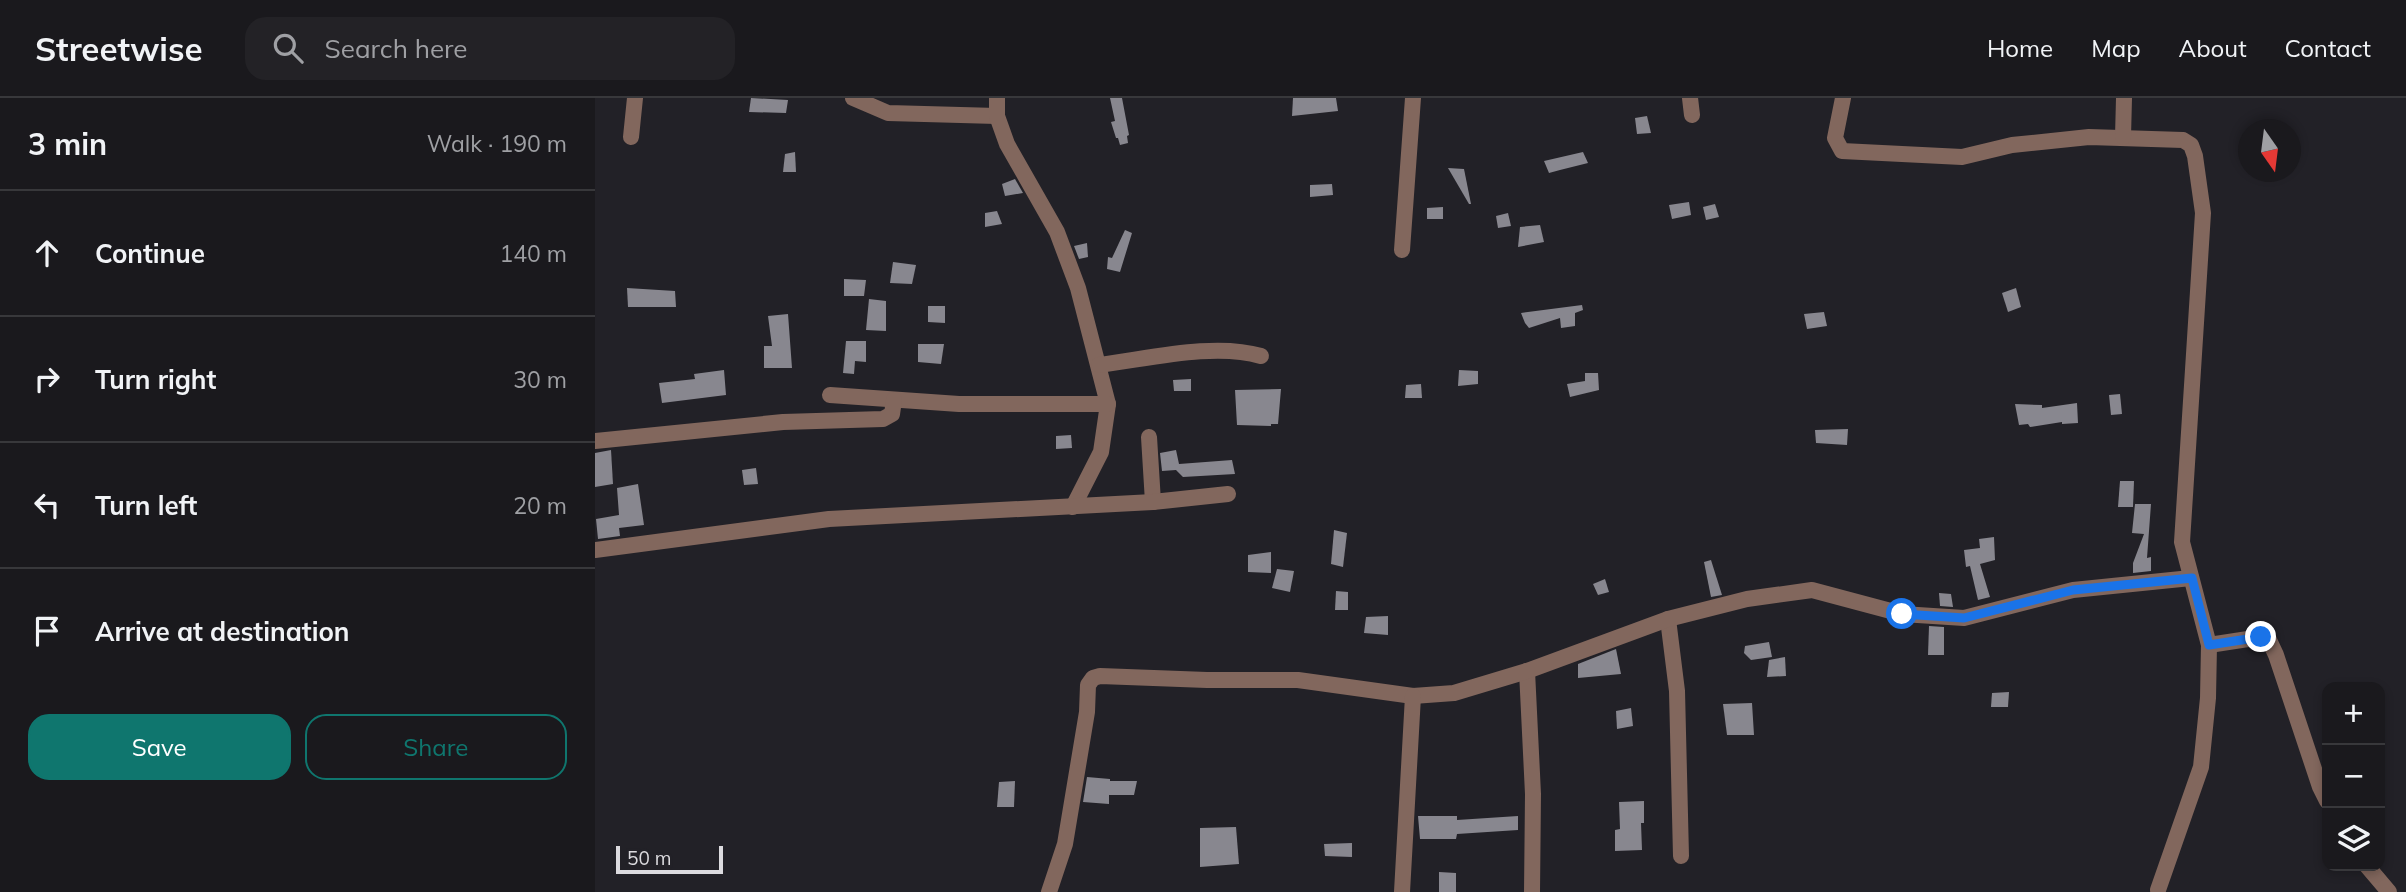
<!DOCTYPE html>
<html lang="en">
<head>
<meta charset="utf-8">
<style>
  body { margin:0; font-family:Mulish,sans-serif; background:#232226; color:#f1f3f6 }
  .controls { position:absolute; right:21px; bottom:21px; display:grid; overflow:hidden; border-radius:14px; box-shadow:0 4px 10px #0003 }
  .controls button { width:63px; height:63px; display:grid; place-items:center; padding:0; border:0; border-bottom:2px solid #38383b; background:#1a191d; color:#f1f3f6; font:35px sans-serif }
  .compass { position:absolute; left:1643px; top:21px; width:63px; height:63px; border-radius:50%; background:#1a191d; box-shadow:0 4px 10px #0003; rotate:166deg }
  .scale { position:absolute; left:21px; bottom:18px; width:107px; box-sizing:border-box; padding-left:7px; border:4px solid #dcdbdf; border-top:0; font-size:19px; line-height:24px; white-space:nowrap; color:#dcdbdf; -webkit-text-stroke:5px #222127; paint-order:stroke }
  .stop { position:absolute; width:21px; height:21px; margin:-16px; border:5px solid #1a73e8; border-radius:50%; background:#fff }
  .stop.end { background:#1a73e8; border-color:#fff; box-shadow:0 2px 7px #0008 }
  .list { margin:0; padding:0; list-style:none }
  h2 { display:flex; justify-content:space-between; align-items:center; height:91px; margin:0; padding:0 28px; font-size:30px }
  h2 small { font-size:23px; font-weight:400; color:#9fa0a4 }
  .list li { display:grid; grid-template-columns:46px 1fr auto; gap:21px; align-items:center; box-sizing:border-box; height:126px; padding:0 28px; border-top:2px solid #38383b }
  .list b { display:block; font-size:26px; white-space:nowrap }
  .list em { font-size:23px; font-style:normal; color:#9fa0a4 }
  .actions { display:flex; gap:14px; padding:21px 28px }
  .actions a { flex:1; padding:16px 0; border:2px solid #0f766e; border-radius:21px; text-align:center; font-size:24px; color:#0f766e }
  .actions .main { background:#0f766e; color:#fff }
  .icon { flex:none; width:38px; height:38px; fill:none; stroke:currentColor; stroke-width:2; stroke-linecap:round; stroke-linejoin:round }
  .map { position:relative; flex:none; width:1811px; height:794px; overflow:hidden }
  header { display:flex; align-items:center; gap:42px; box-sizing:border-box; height:98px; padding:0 35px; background:#1a191d; border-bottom:2px solid #38383b }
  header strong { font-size:33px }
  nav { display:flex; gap:38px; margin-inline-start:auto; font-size:24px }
  .search { width:490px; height:63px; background:#232226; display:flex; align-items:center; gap:18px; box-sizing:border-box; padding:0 24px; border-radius:21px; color:#9fa0a4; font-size:26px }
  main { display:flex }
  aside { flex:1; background:#1a191d }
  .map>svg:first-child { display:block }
  .building { fill:#88878f }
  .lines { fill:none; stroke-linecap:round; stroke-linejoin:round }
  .minor { stroke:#82675d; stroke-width:16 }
  .route { stroke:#1a73e8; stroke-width:9 }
</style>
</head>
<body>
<header>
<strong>Streetwise</strong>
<div class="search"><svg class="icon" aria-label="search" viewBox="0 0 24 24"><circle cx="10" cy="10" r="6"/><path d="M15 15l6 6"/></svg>Search here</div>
<nav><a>Home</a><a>Map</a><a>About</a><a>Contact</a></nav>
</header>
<main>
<aside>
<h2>3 min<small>Walk · 190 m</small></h2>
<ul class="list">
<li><svg class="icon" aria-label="ahead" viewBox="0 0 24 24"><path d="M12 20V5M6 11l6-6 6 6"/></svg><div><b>Continue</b></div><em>140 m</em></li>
<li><svg class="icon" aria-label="right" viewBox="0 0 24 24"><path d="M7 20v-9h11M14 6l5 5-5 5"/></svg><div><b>Turn right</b></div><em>30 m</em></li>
<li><svg class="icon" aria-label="left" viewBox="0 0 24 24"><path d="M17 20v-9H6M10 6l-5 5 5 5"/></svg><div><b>Turn left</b></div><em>20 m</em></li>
<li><svg class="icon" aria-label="arrive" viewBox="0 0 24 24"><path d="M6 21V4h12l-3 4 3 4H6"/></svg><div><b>Arrive at destination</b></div></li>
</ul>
<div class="actions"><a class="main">Save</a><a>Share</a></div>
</aside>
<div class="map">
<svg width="1811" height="794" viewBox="0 0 1811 794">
  <rect width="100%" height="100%" fill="#222127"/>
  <!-- building -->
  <g class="building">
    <polygon points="156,0 193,2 191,15 154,14"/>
    <polygon points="515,0 527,0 534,37 532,38 533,45 525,47 523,40 521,40 516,24 520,23"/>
    <polygon points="698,0 741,0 743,13 697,18"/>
    <polygon points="1052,18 1056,35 1042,36 1040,20"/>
    <polygon points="200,54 201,74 188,74 190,56"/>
    <polygon points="988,54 993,65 965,72 954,75 949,63"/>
    <polygon points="853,70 869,71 876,106 874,106"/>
    <polygon points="420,81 428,95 410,98 407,86"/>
    <polygon points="737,86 738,97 715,99 715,87"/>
    <polygon points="1094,104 1096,117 1077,121 1074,107"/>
    <polygon points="1120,106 1124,119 1111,122 1108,109"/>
    <polygon points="848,109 848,121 832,121 832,110"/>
    <polygon points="402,113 407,126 390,129 390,115"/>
    <polygon points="913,115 916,128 903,130 901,118"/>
    <polygon points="945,127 949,144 923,149 925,129"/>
    <polygon points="530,132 537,135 525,174 512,171 513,159 517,160"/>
    <polygon points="492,145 493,159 484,161 479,148"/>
    <polygon points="298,164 321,167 317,186 295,185"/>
    <polygon points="249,181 271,182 269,198 249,198"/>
    <polygon points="32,190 80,193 81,209 33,209"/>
    <polygon points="1421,190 1426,209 1413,214 1407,195"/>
    <polygon points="274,201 291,203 291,233 271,232"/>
    <polygon points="987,207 988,212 980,215 980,228 966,230 965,220 934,230 930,225 926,215"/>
    <polygon points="333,208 350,208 350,225 333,224"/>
    <polygon points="1229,214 1232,228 1212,231 1209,216"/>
    <polygon points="193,216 197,270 169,270 169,248 177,248 173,218"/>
    <polygon points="251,243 271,243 271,264 260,263 259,276 248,275"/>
    <polygon points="323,246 349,246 346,266 323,264"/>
    <polygon points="129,272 131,297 67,305 64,285 100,281 99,276"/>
    <polygon points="864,272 883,273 883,286 863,288"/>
    <polygon points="990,275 1003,275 1004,292 975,299 972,286 990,283"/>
    <polygon points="596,281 596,293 579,293 578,282"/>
    <polygon points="826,286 827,300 810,300 811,287"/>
    <polygon points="686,291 683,326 676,326 676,328 642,327 640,292"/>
    <polygon points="1525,296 1527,316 1516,317 1514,297"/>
    <polygon points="1482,305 1483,325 1467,326 1467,324 1435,329 1433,326 1424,327 1420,306 1447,307 1447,310"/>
    <polygon points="1253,331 1252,347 1221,345 1220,332"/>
    <polygon points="476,337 477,350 461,351 461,338"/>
    <polygon points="16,352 18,386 0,389 0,355"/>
    <polygon points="581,352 584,366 637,362 640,376 588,379 581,372 567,373 565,355"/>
    <polygon points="161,370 163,386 149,387 147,372"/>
    <polygon points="1525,383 1539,383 1538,409 1523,409"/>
    <polygon points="43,386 49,427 24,430 25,438 3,441 1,421 24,417 22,390"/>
    <polygon points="1540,406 1556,406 1552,460 1556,459 1556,473 1538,475 1538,465 1549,436 1537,435"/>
    <polygon points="739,432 752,435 748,469 736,466"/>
    <polygon points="1399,439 1400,462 1385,466 1395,499 1383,502 1375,468 1371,469 1369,452 1385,450 1384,441"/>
    <polygon points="676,454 676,475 653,474 653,457"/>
    <polygon points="1116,462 1127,497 1116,499 1109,464"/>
    <polygon points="682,471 699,473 695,494 677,490"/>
    <polygon points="1010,481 1014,494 1003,497 998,486"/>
    <polygon points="741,493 753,494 753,512 740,512"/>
    <polygon points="1344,495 1356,496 1358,509 1345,508"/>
    <polygon points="793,518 793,537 769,535 771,519"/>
    <polygon points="1334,528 1349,529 1349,557 1333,557"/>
    <polygon points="1174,544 1177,559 1156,562 1149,555 1150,548"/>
    <polygon points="1021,551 1026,576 983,580 983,566"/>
    <polygon points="1190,559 1191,578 1172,579 1174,562"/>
    <polygon points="1414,594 1413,609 1396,609 1397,595"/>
    <polygon points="1157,605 1159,637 1132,637 1128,606"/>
    <polygon points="1036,610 1038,628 1022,631 1021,613"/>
    <polygon points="492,679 515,681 515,683 542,683 539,697 514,697 514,706 488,704"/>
    <polygon points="420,683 419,709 402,709 404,684"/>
    <polygon points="1049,703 1049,725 1046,725 1047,752 1020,753 1020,732 1025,731 1024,704"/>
    <polygon points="823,718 862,718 862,722 923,718 923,732 862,736 861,741 825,741"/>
    <polygon points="641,729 644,766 605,769 605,730"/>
    <polygon points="757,745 757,759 730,758 729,746"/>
    <polygon points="844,774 861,775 861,794 844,794"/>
  </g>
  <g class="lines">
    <!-- minor -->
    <g class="minor">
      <polyline points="258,0 293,15 402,18"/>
      <polyline points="402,0 402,18 412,46 462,134 483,190 513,306 506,354 478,409"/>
      <polyline points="1095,0 1097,17"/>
      <polyline points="1248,0 1240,40 1247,53 1367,59 1417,47 1494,39 1588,42 1596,47 1600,58 1608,115 1587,444 1614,547 1613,600 1606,669 1563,792"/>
      <polyline points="36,39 40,0"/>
      <polyline points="1528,39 1529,0"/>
      <polyline points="807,152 818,0"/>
      <path d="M504 267C553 261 619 244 666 258"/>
      <polyline points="235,297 364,306 513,306"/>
      <polyline points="554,339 558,404"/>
      <polyline points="0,343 188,324 288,321 297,316 299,302"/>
      <polyline points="0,452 234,421 558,404 633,396"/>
      <polyline points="1073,521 1082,593 1086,758"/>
      <polyline points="1614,547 1666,539 1674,542 1681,557 1725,689 1732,703"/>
      <polyline points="932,573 938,696 937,794"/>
      <polyline points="1772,768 1794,794"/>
      <polyline points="454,794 470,746 492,614 493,587 498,580 505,578 612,582 703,582 818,598 859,595 932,573 1073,521 1152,501 1217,492 1307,516 1369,520 1478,492 1596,480"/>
      <polyline points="807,794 818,598"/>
    </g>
  </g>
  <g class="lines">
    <!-- route -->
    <polyline class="route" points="1307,516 1369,520 1478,492 1597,480 1614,547 1666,539"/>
  </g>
</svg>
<div class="controls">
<button>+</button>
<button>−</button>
<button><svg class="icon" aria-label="layers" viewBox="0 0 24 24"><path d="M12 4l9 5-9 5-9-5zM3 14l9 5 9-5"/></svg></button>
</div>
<svg class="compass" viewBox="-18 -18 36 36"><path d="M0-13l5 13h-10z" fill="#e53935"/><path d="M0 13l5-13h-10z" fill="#9fa0a4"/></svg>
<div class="scale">50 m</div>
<div class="stop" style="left:1307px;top:516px"></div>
<div class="stop end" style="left:1666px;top:539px"></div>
</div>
</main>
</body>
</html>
